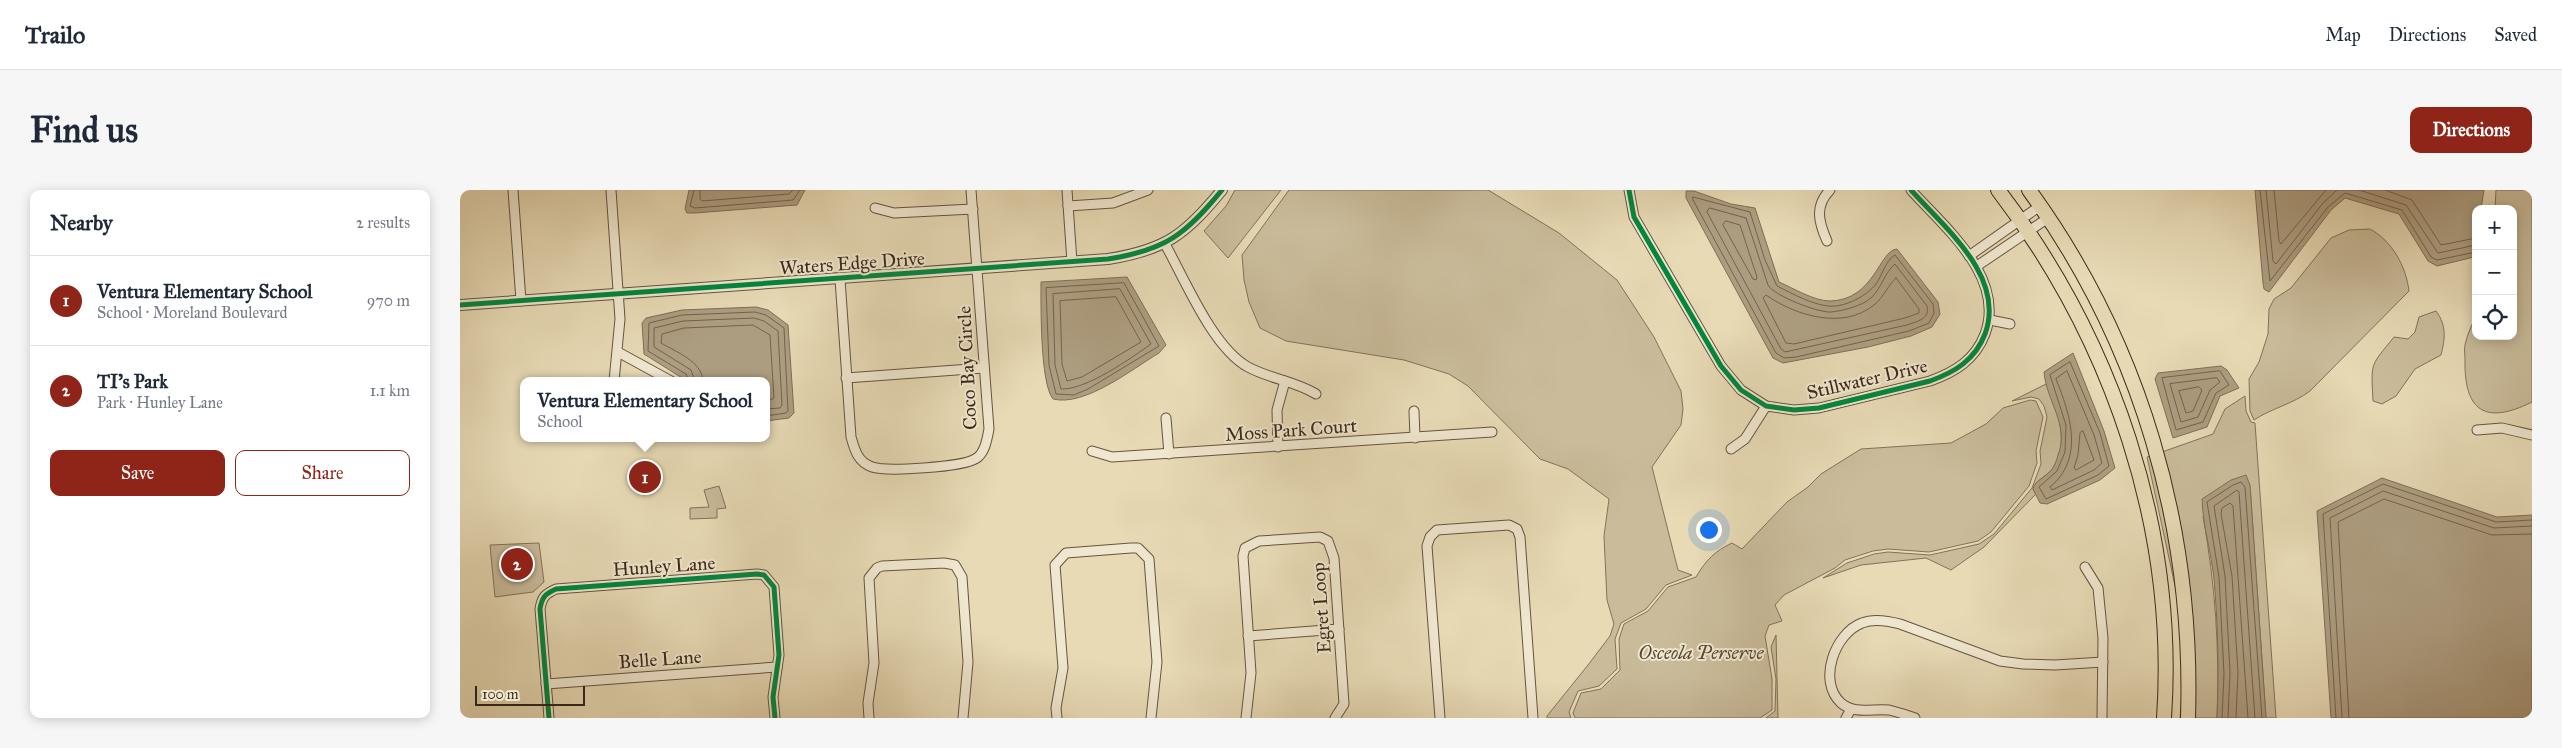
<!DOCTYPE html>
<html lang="en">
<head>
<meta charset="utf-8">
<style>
  body { margin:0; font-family:"IM FELL Great Primer",serif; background:#f6f6f7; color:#1f2937 }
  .controls { position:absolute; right:15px; top:15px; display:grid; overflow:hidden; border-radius:10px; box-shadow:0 2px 12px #0003 }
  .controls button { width:45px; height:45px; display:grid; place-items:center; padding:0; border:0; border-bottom:1px solid #e0e1e3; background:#fff; color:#1f2937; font:25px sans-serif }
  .scale { position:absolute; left:15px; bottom:12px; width:110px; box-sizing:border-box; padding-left:5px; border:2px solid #3c281a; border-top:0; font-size:14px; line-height:18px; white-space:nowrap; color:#3c281a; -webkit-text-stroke:4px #efe7cf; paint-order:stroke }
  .you { position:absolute; left:1248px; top:339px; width:18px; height:18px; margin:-12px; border:4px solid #fff; border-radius:50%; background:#1a73e8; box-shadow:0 0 0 8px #1a73e833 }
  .badge { display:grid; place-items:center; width:32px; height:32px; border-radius:50%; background:#8f2418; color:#fff; font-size:16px; font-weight:700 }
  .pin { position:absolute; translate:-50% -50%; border:2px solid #fff; box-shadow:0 1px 5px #0006 }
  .popup { position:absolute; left:60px; top:187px; width:250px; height:65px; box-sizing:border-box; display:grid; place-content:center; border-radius:10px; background:#fff; filter:drop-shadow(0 1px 4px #0005); font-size:16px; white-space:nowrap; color:#747a83 }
  .popup b { font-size:19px; color:#1f2937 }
  .popup::after { content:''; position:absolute; left:50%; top:100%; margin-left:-10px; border:10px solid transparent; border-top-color:#fff }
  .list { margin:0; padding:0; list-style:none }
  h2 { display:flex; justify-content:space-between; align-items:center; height:65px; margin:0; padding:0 20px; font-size:21px }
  h2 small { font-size:16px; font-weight:400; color:#747a83 }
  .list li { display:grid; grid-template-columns:32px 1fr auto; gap:15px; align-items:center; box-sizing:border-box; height:90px; padding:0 20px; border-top:1px solid #e0e1e3 }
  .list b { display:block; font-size:19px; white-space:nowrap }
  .list p { margin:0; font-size:16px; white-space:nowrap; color:#747a83 }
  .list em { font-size:16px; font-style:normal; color:#747a83 }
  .actions { display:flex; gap:10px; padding:15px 20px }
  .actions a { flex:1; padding:11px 0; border:1px solid #8f2418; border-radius:10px; text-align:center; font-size:18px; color:#8f2418 }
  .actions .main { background:#8f2418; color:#fff }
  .icon { flex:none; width:28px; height:28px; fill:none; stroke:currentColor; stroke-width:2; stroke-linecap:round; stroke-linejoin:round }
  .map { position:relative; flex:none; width:2072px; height:528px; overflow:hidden; border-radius:10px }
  header { display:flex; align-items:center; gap:30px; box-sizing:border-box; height:70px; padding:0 25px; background:#fff; border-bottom:1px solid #e0e1e3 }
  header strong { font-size:24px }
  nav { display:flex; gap:28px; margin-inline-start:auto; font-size:18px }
  .intro { display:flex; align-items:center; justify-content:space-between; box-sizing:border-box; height:120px; padding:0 30px }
  h1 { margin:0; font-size:35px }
  .button { padding:12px 22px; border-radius:10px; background:#8f2418; color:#fff; font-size:18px; font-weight:700 }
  main { display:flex; gap:30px; padding:0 30px }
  aside { flex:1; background:#fff; border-radius:10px; box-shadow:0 2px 12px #0003 }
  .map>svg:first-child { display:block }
  .green { fill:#cabc9b; stroke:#83725a }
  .water { fill:#ad9d80; stroke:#806e57 }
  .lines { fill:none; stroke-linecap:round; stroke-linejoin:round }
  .shore { stroke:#74624d; stroke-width:1 }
  .minor-casing { stroke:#675441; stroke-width:11 }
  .tertiary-casing { stroke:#675441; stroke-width:12 }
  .primary-casing { stroke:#3c281a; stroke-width:16 }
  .minor { stroke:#efe7cf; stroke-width:9 }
  .tertiary { stroke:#efe7cf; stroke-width:10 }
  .primary { stroke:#e7dab5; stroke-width:14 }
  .cycleway-casing { stroke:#efe7cf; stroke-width:8 }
  .cycleway { stroke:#00873e; stroke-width:5 }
  .labels { text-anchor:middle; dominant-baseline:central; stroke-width:4; stroke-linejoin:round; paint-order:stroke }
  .street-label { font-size:19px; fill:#3c281a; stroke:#efe7cf }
  .park-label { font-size:19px; font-style:italic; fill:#584634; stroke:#efe7cf }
</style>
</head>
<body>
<header>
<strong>Trailo</strong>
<nav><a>Map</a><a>Directions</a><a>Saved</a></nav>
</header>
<div class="intro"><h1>Find us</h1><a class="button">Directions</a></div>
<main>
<aside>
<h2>Nearby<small>2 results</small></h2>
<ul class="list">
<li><span class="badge">1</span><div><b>Ventura Elementary School</b><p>School · Moreland Boulevard</p></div><em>970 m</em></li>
<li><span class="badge">2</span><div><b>TI's Park</b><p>Park · Hunley Lane</p></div><em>1.1 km</em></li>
</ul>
<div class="actions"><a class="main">Save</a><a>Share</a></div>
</aside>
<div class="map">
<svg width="2072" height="528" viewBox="0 0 2072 528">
  <rect width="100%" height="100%" fill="#e7dab5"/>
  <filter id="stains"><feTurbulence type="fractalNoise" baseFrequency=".004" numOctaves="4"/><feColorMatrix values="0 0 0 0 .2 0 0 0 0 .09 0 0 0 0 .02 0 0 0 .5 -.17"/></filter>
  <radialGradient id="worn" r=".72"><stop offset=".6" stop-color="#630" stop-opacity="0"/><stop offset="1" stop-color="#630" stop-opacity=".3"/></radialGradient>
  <!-- green -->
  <g class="green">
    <polygon points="775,0 821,0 768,68 744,41 766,16"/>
    <polygon points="829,0 1028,0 1099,43 1157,90 1194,147 1221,201 1223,219 1221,235 1192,277 1218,380 1232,385 1206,395 1186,419 1161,433 1155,449 1157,479 1139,496 1118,501 1109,522 1111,528 1087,528 1087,526 1128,475 1150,446 1154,434 1147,410 1144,346 1149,309 1108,279 1080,269 1008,196 989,184 944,170 826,151 800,138 789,112 784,90 782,65"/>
    <path d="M2036 0H2072V212C2026 235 2004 222 2005 170 2005 165 2004 160 2005 155 2007 145 2012 135 2016 125V146H2053V19H2035Z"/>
    <path d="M1910 39C1932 51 1946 76 1949 101L1850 201C1833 214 1812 218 1794 230L1790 221 1789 189 1799 172 1808 144 1809 119 1814 109 1831 98 1871 48 1889 40Z"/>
    <path d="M1976 121C1987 136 1985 149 1981 165L1955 179 1936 206 1922 214 1913 211C1911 171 1910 177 1934 147L1948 149 1955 142 1959 127Z"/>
    <path d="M1586 194C1598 220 1609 250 1594 277 1588 286 1576 289 1573 299L1576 304 1524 357 1491 380 1466 368 1401 375 1363 388 1387 373 1414 364 1428 362 1470 365 1519 354 1534 344 1572 298 1581 274 1580 261 1587 227 1584 216 1579 209 1571 207 1552 211Z"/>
    <path d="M1785 206 1786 221 1791 232 1795 233 1816 528H1806L1790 296 1785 285 1743 326C1755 393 1760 460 1757 528H1732L1702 262 1753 244 1765 219Z"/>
    <path d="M1570 210 1576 211 1583 227 1576 261 1577 273 1569 296 1531 342 1518 351 1469 362 1428 359 1413 361 1385 370 1375 378 1324 405 1315 415 1322 431 1309 435 1305 446 1312 489V520L1300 528H1115L1113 523 1121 503 1141 499 1160 480 1159 449 1164 434 1188 421 1208 397 1236 387C1246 370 1255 361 1272 353L1282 359 1327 312 1348 297 1361 284 1401 259 1491 253 1526 234 1543 218Z"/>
    <path d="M1694 265C1717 351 1726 439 1723 528H1720L1723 492 1719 414 1687 267Z"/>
    <polygon points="259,296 266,318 257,319 257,328 230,329 230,318 249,317 244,300"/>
    <polygon points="79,353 84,392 73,402 35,407 30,355"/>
    <polygon points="1316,445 1318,528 1306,528 1315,521 1316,489 1311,457"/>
  </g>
  <!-- water -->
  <g class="water">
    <polygon points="229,0 345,0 337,15 235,23 227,23 225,19"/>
    <polygon points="1795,0 2024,0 2021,19 2016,19 2016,63 2014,67 1977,76 1968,71 1939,24 1885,8 1871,20 1809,102 1804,99 1803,93"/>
    <path d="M1226 1H1234L1271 14 1295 18 1319 92C1333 98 1354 111 1370 111 1415 110 1419 60 1437 59L1478 112 1480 124 1472 137 1451 146 1408 157 1323 173 1313 168 1226 8Z"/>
    <path d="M667 87 706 155 699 163C672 179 625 217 593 209 580 193 581 115 581 92Z"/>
    <polygon points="296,117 308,120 328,135 334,223 329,228 306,231 306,191 227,191 184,164 182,133 186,128 222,120"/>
    <path d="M1613 163 1644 241 1655 278 1640 290 1587 314 1580 313 1573 299C1575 291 1581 290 1586 285 1593 280 1596 273 1598 265 1610 236 1586 210 1584 182Z"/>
    <polygon points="1761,176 1767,180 1779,198 1760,206 1747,237 1713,248 1695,189 1698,183"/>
    <path d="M1786 285 1790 295 1806 528H1757C1759 482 1758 435 1754 389 1751 362 1743 336 1742 309L1771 290Z"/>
    <polygon points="1922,288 2037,327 2072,325 2072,528 1871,528 1857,321"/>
  </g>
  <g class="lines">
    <!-- shore -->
    <g class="shore">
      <polyline points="234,0 230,16 235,18 333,10 340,0"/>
      <polyline points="240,0 240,9 242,11 329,4 333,0"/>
      <polyline points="1800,0 1810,91 1868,17 1885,3 1942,20 1971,67 1977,70 2016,62"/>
      <polyline points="1806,0 1813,71 1816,74 1863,13 1877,0"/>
      <polyline points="1814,0 1819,51 1821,54 1866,0"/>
      <polyline points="1899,0 1946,15 1978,63 2016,55"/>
      <polyline points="1925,0 1952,10 1981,55 2016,48"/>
      <path d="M1233 7 1290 22 1305 70 1317 96C1333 104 1351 114 1368 116 1384 118 1407 106 1416 94 1423 84 1425 71 1435 65L1473 114 1474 123 1469 133 1449 141 1336 167 1324 168 1316 163 1233 10Z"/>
      <path d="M1250 18 1286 28 1308 95C1314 106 1359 123 1371 122 1382 121 1402 116 1411 108 1421 99 1425 82 1435 74L1467 116C1470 129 1458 131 1447 135L1325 162 1321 159 1247 22Z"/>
      <polygon points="1266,31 1280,35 1297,87 1296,90 1293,89 1263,35"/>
      <path d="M1436 88 1459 119V123L1445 128 1334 154 1326 153 1303 108 1306 105C1336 126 1383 140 1414 115 1424 107 1428 95 1436 88Z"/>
      <polygon points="664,93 699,156 628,199 614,205 596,204 589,175 586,98"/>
      <path d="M660 99 691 154C670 169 626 200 601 199L595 175 593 104Z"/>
      <polygon points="656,107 681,152 622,187 607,191 602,174 600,111"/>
      <polygon points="1610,172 1640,243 1649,276 1638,285 1586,309 1579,297 1597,281 1605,262 1606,235 1590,185"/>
      <path d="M1607 181 1634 245 1642 273 1634 280 1592 300 1590 297C1625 268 1610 224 1596 189Z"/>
      <polygon points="1760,181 1769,195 1756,203 1743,232 1716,240 1702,188"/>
      <polygon points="1757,188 1760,192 1750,200 1738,227 1721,232 1710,194"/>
      <polyline points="229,191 226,184 188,161 189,133 222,125 295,122 306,125 324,138 328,221 326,223 306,226"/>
      <polyline points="235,191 231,180 194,157 194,138 223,131 294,128 304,131 318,141 322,215 320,218 306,219"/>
      <path d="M243 191C242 171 216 162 201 153L202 144 224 138 293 135 310 145 314 208 306 212"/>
      <polygon points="1739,197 1742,200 1733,221 1726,223 1719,201"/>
      <polygon points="1623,241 1634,270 1616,280 1614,278 1618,265 1620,243"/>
      <polyline points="1762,528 1764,484 1759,387 1747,312 1773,295 1781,292 1785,297 1802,528"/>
      <polyline points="1768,528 1770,483 1765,386 1754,316 1777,300 1779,302 1795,528"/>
      <polyline points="1776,528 1778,483 1772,386 1761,324 1762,318 1770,313 1773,316 1788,528"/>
      <polyline points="1876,528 1863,324 1923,294 2036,332 2072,330"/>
      <polyline points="1882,528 1870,328 1923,301 2034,338 2072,336"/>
      <polyline points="1889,528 1878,332 1924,309 2032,345 2072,344"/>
    </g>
    <!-- minor casing -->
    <g class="minor-casing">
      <g id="minor">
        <polyline points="53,0 61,111"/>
        <polyline points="151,0 160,129 154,191"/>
        <polyline points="607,0 612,72"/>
        <path d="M1169 0 1174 27 1261 176 1281 200 1306 216 1334 220 1359 218 1470 191C1495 182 1515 170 1525 144 1546 87 1485 38 1451 0"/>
        <polyline points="608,16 653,13 688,0"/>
        <polyline points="415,18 434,23 513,19"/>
        <path d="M1367 51C1359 33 1354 16 1370 0"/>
        <path d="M705 54C725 90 753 158 788 177 810 189 835 191 856 204"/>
        <polyline points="1509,66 1580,16"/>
        <polyline points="1517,76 1588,28"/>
        <path d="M380 89 391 247C395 261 398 272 412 277 427 282 502 277 515 269 525 264 527 249 529 239L511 0"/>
        <polyline points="1530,130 1550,134"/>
        <polyline points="158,162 211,191"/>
        <polyline points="386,188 524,178"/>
        <polyline points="954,221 955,248"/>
        <polyline points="706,228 709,264"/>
        <polyline points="2017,240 2042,238 2072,245"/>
        <polyline points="818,257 817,220 825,191"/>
        <polyline points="1271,259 1285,249 1306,216"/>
        <polyline points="632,261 652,267 1032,242"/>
        <polyline points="1625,377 1638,398 1643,448 1642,528"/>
        <polyline points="788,446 879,439"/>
        <polyline points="86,494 317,477"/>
        <path d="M89 528 80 419C82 407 85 404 96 399L297 384 304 385 314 397 319 465 313 507 315 528"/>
        <polyline points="409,528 408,513 414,473 409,388 417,378 422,376 484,373 495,375 502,387 508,472 503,528"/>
        <polyline points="597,528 596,518 603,478 595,375 606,363 671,358 678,358 689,369 697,472 691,528"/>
        <polyline points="786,528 791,483 783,366 785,358 799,351 860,347 868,351 874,368 884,514 875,528"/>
        <polyline points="980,528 967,356 970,347 977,340 1049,335 1057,339 1060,347 1073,528"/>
        <polyline points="1386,528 1391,519"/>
        <path d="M1455 528C1447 525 1437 522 1429 520 1413 518 1395 525 1381 513 1357 491 1375 443 1402 433 1414 428 1429 431 1440 434L1540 471 1563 474 1595 475 1643 472"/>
      </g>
    </g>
    <!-- tertiary casing -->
    <g class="tertiary-casing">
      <path id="tertiary" d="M0 115 648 69C706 60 726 44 762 0"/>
    </g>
    <!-- primary casing -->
    <g class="primary-casing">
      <g id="primary">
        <path d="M1538 0C1653 150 1717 339 1704 528"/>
        <path d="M1569 0C1681 154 1734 338 1728 528"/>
      </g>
    </g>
    <!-- minor -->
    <use href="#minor" class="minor"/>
    <!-- tertiary -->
    <use href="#tertiary" class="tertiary"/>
    <!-- primary -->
    <use href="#primary" class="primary"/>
    <!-- cycleway casing -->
    <g class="cycleway-casing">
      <g id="cycleway">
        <path d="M1169 0 1174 27 1261 176 1281 200 1306 216 1334 220 1359 218 1470 191C1495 182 1515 170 1525 144 1546 87 1485 38 1451 0"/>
        <path d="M0 115 648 69C706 60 726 44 762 0"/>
        <path d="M89 528 80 419C82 407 85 404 96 399L297 384 304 385 314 397 319 465 313 507 315 528"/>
      </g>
    </g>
    <!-- cycleway -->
    <use href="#cycleway" class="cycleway"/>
  </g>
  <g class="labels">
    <!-- street labels -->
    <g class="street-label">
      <text transform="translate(392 73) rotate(-4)">Waters Edge Drive</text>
      <text transform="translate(507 178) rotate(-93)">Coco Bay Circle</text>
      <text transform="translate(1407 189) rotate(-13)">Stillwater Drive</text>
      <text transform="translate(831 240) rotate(-4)">Moss Park Court</text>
      <text transform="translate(204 376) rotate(-4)">Hunley Lane</text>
      <text transform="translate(861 418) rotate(-94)">Egret Loop</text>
      <text transform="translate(200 469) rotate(-4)">Belle Lane</text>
    </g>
    <!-- park labels -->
    <g class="park-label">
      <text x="1241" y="462">Osceola Perserve</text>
    </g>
  </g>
  <rect width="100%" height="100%" filter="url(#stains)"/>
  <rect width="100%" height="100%" fill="url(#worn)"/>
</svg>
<div class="controls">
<button>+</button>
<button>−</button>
<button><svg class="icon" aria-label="locate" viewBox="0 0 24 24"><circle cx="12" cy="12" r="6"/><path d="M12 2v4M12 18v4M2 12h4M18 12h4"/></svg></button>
</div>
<div class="scale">100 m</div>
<div class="you"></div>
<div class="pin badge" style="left:185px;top:287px">1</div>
<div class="popup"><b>Ventura Elementary School</b>School</div>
<div class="pin badge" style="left:57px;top:374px">2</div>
</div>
</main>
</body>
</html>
